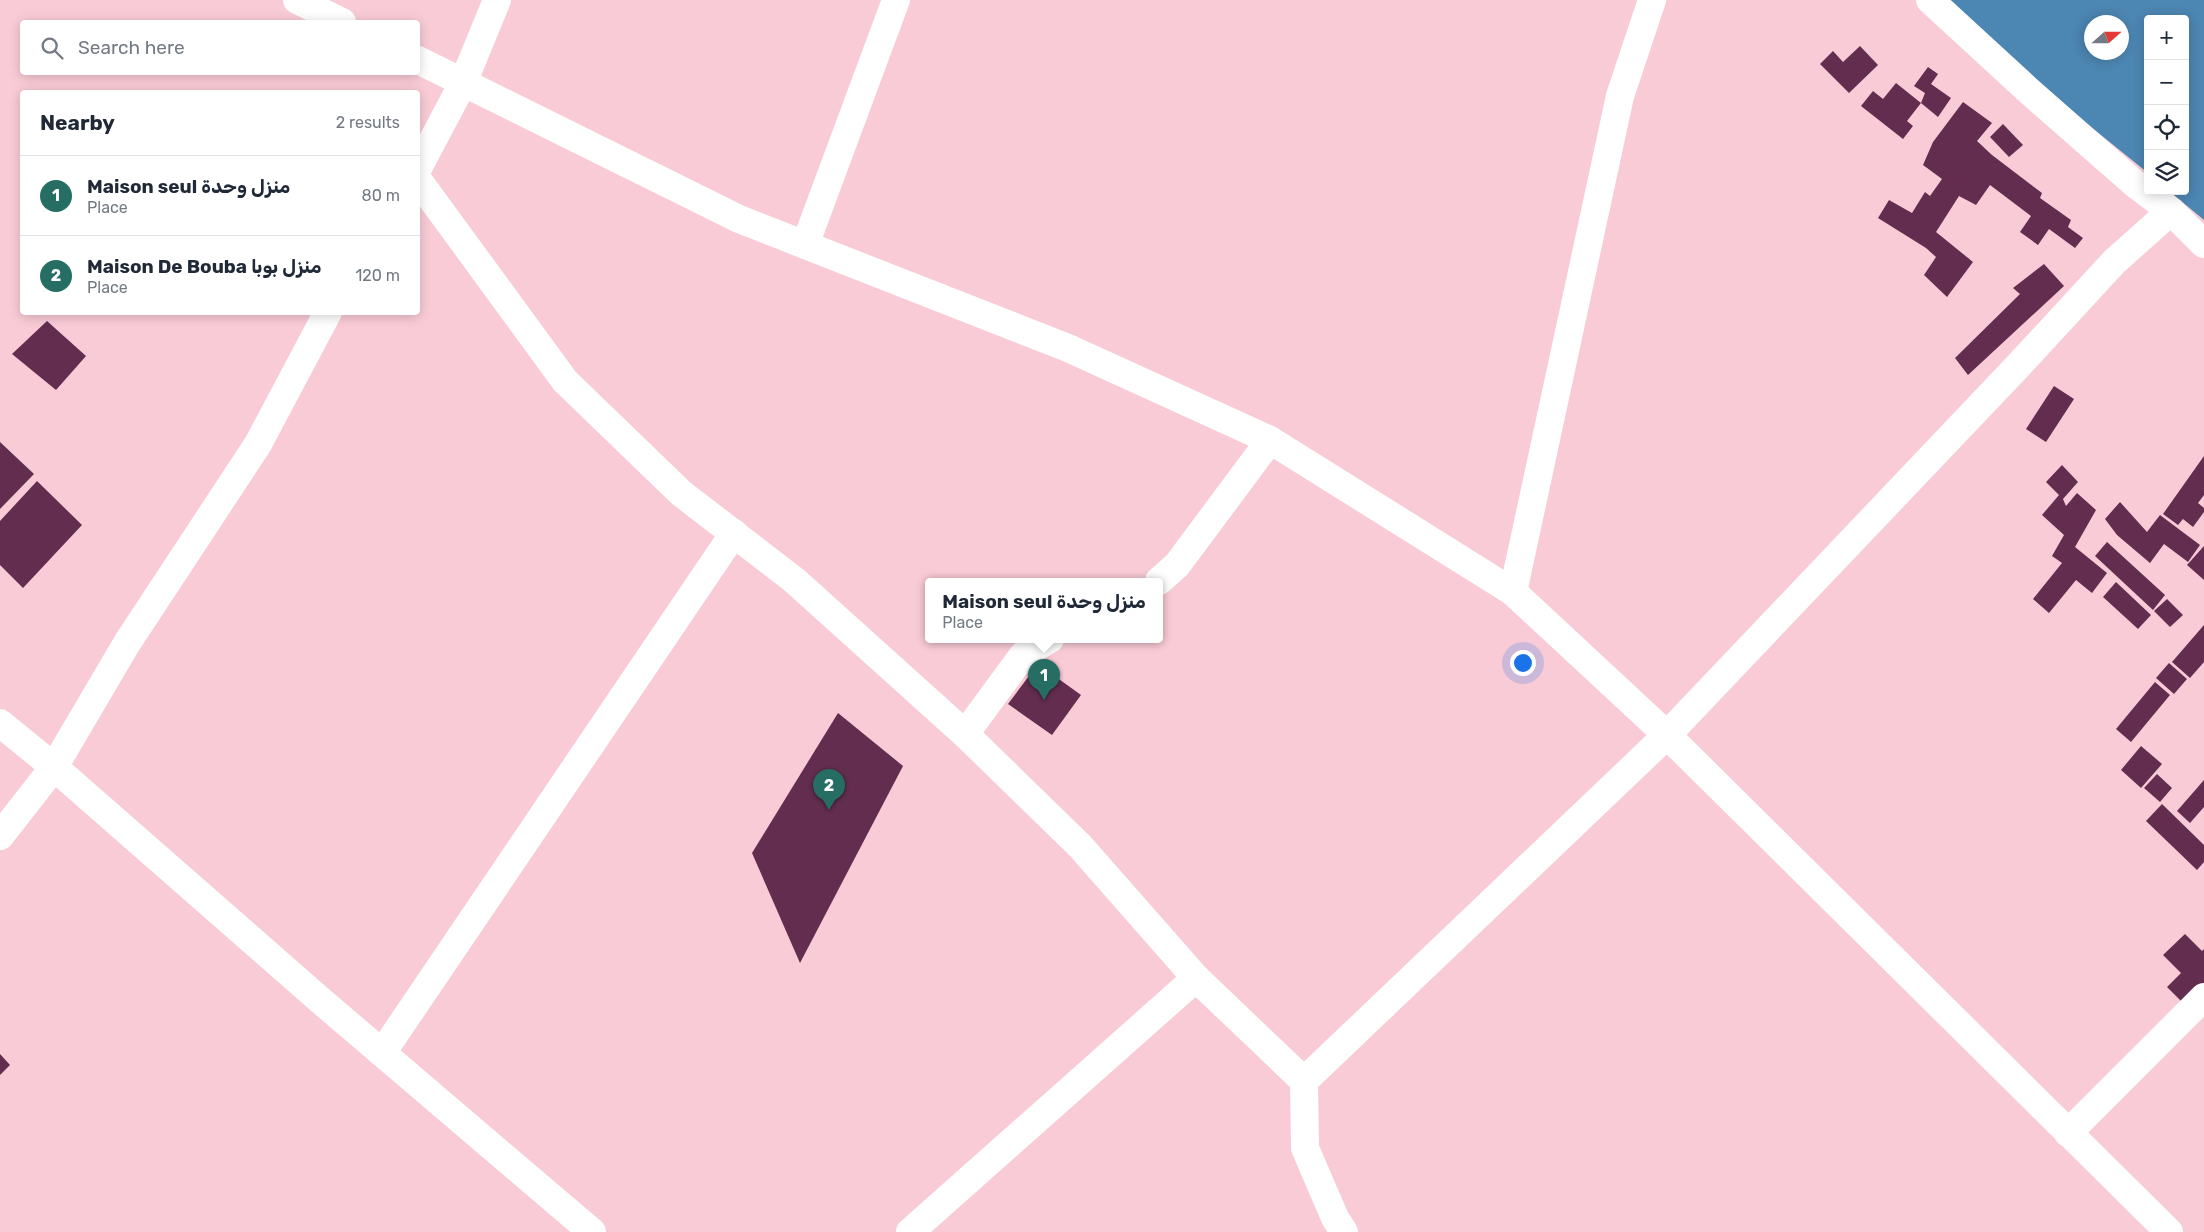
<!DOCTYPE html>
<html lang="en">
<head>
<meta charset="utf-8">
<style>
  body { margin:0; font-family:Rubik,Vazirmatn,sans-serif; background:#f2f2f3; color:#1f2937 }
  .controls { position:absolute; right:15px; top:15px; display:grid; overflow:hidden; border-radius:5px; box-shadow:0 2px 12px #0003 }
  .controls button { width:45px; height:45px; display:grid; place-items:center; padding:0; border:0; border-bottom:1px solid #e0e1e3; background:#fff; color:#1f2937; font:25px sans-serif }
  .compass { position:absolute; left:2084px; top:15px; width:45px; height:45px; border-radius:50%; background:#fff; box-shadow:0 2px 12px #0003; rotate:69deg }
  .you { position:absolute; left:1522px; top:662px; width:18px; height:18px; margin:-12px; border:4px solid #fff; border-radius:50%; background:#1a73e8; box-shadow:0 0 0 8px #1a73e833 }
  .badge { display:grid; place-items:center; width:32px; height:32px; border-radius:50%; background:#266d63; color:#fff; font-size:16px; font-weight:700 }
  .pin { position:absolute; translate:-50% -41px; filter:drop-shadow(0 1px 2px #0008) }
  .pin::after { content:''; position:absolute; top:26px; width:18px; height:15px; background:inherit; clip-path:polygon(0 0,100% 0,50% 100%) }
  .popup { position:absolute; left:925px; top:578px; width:238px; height:65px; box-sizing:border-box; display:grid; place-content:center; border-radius:5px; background:#fff; filter:drop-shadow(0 1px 4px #0005); font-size:16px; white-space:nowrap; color:#747a83 }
  .popup b { font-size:19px; color:#1f2937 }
  .popup::after { content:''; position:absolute; left:50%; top:100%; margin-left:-10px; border:10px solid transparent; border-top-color:#fff }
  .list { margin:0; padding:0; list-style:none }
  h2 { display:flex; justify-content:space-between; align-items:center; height:65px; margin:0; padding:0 20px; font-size:21px }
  h2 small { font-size:16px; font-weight:400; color:#747a83 }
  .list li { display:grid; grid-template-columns:32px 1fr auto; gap:15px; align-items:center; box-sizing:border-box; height:80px; padding:0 20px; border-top:1px solid #e0e1e3 }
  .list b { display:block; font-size:19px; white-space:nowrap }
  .list p { margin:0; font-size:16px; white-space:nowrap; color:#747a83 }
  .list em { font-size:16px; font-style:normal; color:#747a83 }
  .icon { flex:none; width:28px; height:28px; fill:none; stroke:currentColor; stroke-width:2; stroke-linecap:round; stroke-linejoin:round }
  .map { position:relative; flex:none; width:2204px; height:1232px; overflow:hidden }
  .search { position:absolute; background:#fff; box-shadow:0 2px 12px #0003; left:20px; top:20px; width:400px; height:55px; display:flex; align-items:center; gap:12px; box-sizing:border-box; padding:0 18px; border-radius:5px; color:#747a83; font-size:19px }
  .panel { position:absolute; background:#fff; box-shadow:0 2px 12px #0003; left:20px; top:90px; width:400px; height:225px; border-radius:5px }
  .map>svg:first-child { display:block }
  .water { fill:#4c86b2; fill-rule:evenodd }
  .building { fill:#622d4f }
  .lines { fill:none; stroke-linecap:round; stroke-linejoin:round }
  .street { stroke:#fff; stroke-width:28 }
</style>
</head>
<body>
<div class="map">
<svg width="2204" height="1232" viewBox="0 0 2204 1232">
  <rect width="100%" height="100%" fill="#f9cbd6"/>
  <!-- water -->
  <path class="water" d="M1944 0H2204V220L2169 191H2185V19H2148V173L2055 98ZM2092 22H2122V52H2092Z"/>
  <!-- building -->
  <g class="building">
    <polygon points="1860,46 1878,65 1849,93 1820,64 1833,51 1843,62"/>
    <polygon points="1928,67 1938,74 1931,84 1951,98 1938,117 1921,103 1925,93 1914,86"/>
    <polygon points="1896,83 1921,103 1907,121 1913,126 1903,139 1861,106 1873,91 1883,99"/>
    <polygon points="1963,102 1992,123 1977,141 1992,155 2042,193 2040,198 2071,220 2068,227 2083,238 2075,248 2049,229 2038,245 2020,232 2031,216 1990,185 1976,205 1959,196 1936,232 1973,262 1947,297 1924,275 1936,257 1926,248 1878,218 1889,200 1912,213 1925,192 1930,196 1942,179 1923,165 1933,142"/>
    <polygon points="2003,124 2023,145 2009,157 1990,137"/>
    <polygon points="2044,264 2064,286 1968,375 1955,358 2020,294 2013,288"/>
    <polygon points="47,321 86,356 56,390 12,354"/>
    <polygon points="2054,386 2074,399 2046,442 2026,429"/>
    <polygon points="0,442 34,474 0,509"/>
    <polygon points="2204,456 2204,495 2198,503 2204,508 2204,512 2193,527 2183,519 2178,525 2163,514"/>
    <polygon points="2062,465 2078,482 2063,499 2066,506 2077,493 2096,510 2075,547 2107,573 2092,593 2076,580 2049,613 2033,599 2062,563 2052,556 2064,535 2042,515 2059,495 2046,482"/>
    <polygon points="37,481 82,525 23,588 0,565 0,521"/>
    <polygon points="2120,502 2147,532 2160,515 2200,545 2188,562 2164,544 2150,563 2117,535 2105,519"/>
    <polygon points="2107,542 2165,595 2153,610 2095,556"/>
    <polygon points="2204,546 2204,580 2187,565"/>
    <polygon points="2116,582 2151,615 2138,629 2103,597"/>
    <polygon points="2167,599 2183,615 2170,627 2154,611"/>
    <polygon points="2204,625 2204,662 2190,678 2172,662"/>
    <polygon points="2169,663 2187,679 2174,694 2156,678"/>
    <polygon points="1038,664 1081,695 1052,735 1008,704"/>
    <polygon points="2155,682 2170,695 2131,742 2116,729"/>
    <polygon points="838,713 903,766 800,963 752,853"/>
    <polygon points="2141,746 2162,764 2141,788 2121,770"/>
    <polygon points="2157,774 2172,788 2160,802 2144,788"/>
    <polygon points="2204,780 2204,807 2190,823 2177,811"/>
    <polygon points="2162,804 2204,845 2204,862 2197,870 2146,821"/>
    <polygon points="2185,934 2202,951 2204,949 2204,985 2185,1005 2167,987 2181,973 2163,955"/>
    <polygon points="0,1054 10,1065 0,1075"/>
  </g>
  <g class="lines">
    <!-- street -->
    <g class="street">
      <polyline points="297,0 342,22"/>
      <polyline points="1930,0 2029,91 2135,184 2171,211 2204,244"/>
      <polyline points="418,60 739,219 1068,348 1270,440 1513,592 1667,735 2169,1232"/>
      <polyline points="418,168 463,83 497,0"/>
      <polyline points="418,180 565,381 681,493 794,580 965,734 1080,846 1196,978 1304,1081"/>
      <polyline points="805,245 896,0"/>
      <polyline points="1159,581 1177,565 1270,440"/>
      <polyline points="1513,592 1620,96 1652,0"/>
      <polyline points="0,723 54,767 320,1000 592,1232"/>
      <polyline points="965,734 1023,655 1050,639"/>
      <polyline points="0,836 54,767 127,643 258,444 328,312"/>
      <polyline points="382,1053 734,533"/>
      <polyline points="2068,1133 2204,997"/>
      <polyline points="910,1232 1196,978"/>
      <polyline points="1344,1232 1335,1218 1305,1148 1304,1081 1667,735 2017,367 2114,262 2171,211"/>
    </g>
  </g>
</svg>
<div class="controls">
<button>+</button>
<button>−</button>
<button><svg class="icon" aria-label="locate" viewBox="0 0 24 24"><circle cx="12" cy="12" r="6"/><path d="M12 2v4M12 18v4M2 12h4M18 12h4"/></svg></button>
<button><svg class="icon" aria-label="layers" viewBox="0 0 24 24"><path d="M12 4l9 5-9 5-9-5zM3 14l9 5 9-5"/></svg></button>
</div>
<svg class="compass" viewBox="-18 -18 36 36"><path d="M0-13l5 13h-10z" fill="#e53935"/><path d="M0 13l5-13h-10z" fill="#747a83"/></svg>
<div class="you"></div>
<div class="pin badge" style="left:1044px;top:700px">1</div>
<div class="popup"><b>Maison seul منزل وحدة</b>Place</div>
<div class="pin badge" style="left:829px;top:810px">2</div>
<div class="search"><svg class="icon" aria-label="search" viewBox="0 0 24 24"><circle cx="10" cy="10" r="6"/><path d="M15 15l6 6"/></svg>Search here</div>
<section class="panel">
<h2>Nearby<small>2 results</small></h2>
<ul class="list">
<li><span class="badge">1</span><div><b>Maison seul منزل وحدة</b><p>Place</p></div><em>80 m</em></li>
<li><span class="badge">2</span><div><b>Maison De Bouba منزل بوبا</b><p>Place</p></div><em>120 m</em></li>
</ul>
</section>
</div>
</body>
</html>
